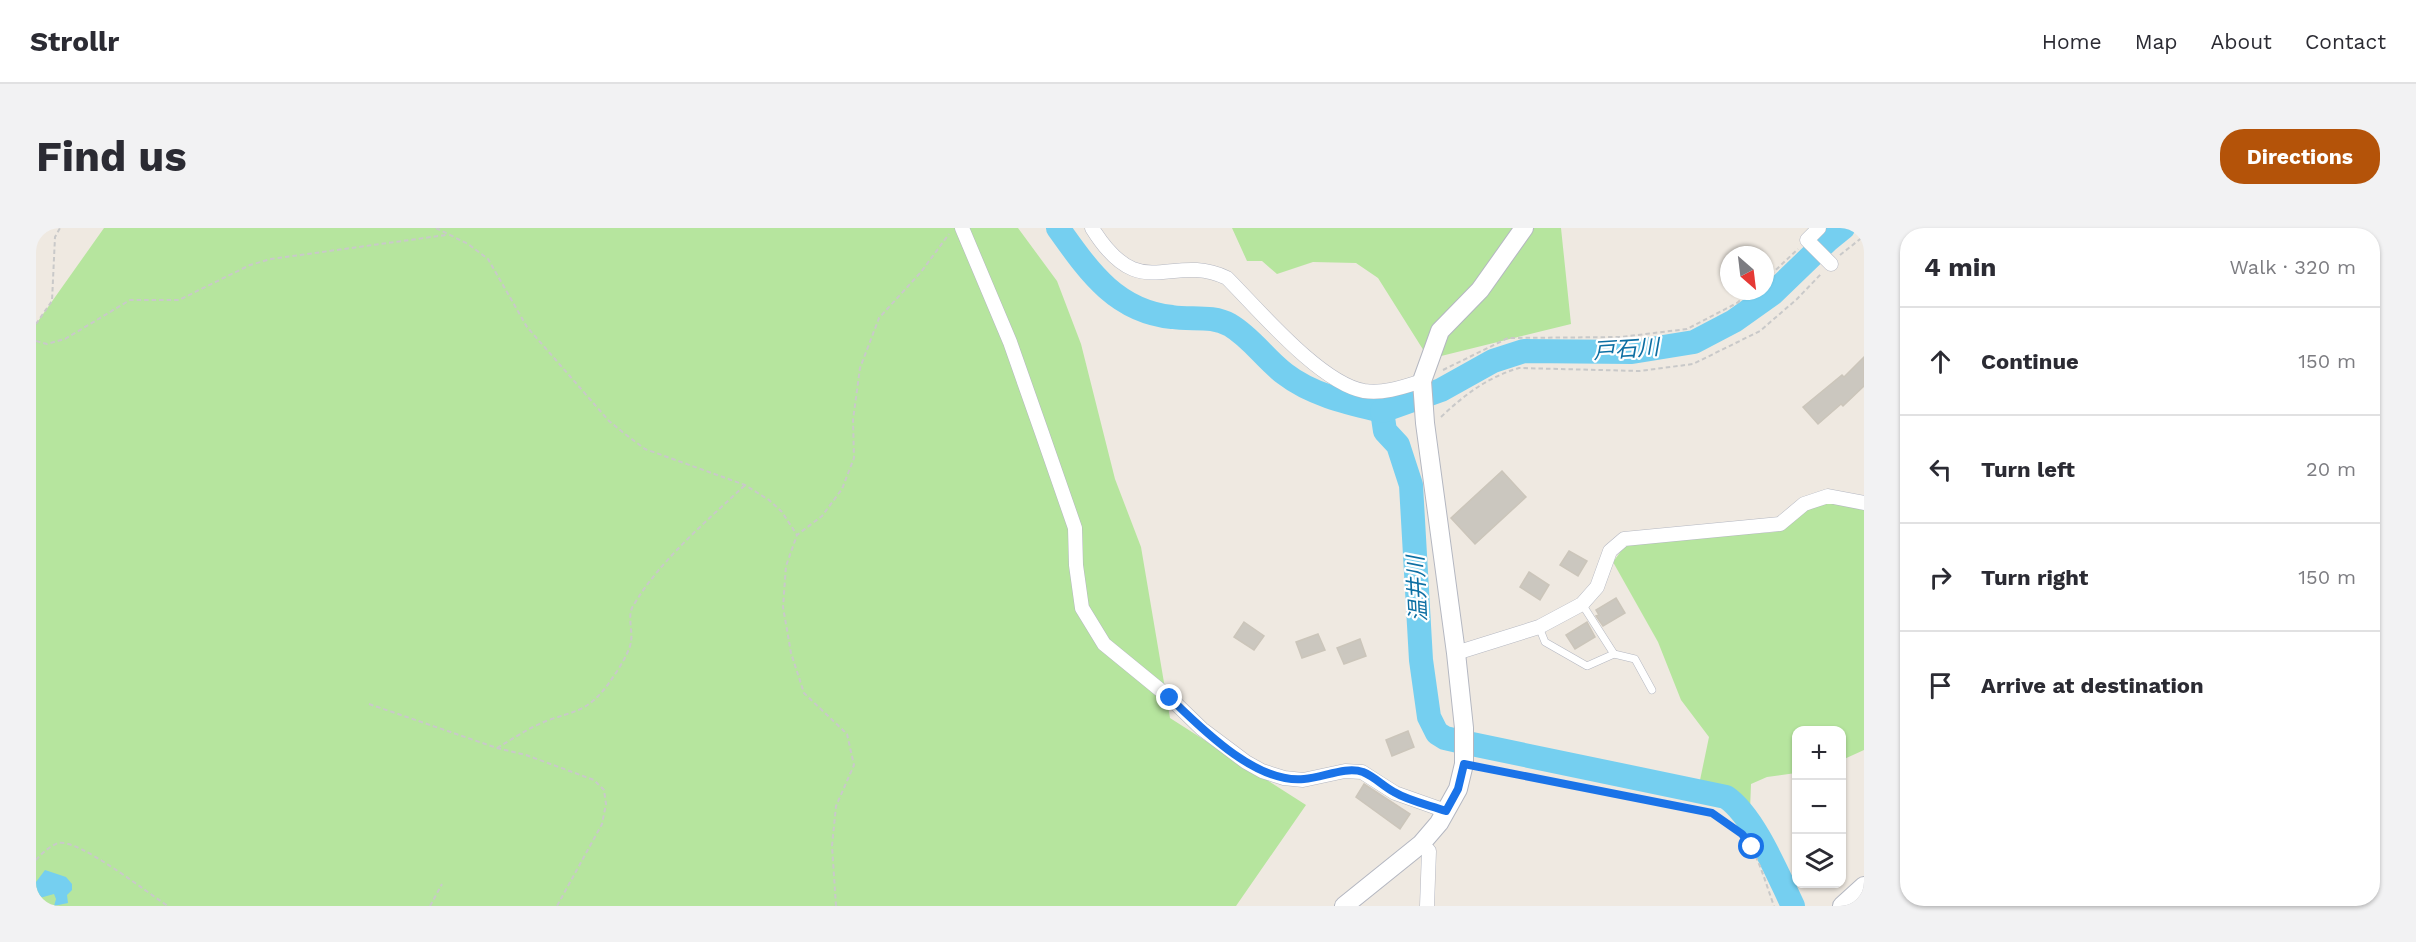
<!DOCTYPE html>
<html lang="en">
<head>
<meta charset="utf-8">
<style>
  body { margin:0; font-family:"Work Sans","Noto Sans JP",sans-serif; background:#f2f2f3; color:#2b2b33 }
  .controls { position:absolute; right:18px; bottom:18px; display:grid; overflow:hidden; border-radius:12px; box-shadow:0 2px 4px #0004 }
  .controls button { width:54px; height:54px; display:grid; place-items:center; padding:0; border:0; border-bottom:2px solid #e1e1e2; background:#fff; color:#2b2b33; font:30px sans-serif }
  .compass { position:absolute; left:1684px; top:18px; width:54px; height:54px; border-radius:50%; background:#fff; box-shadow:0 2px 4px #0004; rotate:152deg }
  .stop { position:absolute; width:18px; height:18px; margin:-14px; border:4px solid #1a73e8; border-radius:50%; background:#fff }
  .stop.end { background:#1a73e8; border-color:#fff; box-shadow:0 2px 6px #0008 }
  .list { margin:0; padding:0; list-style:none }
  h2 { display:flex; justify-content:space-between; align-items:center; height:78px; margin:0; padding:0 24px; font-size:26px }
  h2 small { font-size:20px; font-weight:400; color:#7c7c81 }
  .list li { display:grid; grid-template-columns:39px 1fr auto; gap:18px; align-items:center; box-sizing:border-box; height:108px; padding:0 24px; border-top:2px solid #e1e1e2 }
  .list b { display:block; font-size:22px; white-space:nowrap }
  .list em { font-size:20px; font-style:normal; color:#7c7c81 }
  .icon { flex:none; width:33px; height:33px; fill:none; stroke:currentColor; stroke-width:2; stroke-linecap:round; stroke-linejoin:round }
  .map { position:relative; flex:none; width:1828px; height:678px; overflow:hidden; border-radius:24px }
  header { display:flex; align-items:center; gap:36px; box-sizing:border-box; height:84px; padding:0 30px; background:#fff; border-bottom:2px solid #e1e1e2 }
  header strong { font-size:28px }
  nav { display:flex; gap:33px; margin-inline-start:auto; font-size:21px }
  .intro { display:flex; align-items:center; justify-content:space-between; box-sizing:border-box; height:144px; padding:0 36px }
  h1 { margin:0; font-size:42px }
  .button { padding:15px 27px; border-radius:24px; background:#b45309; color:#fff; font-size:21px; font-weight:700 }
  main { display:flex; gap:36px; padding:0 36px }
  aside { flex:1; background:#fff; border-radius:24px; box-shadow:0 2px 4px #0004 }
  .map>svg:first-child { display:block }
  .green { fill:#b6e59e }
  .water { fill:#75cff0 }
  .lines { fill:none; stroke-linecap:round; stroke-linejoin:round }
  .river { stroke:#75cff0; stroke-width:24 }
  .building { fill:#cbc7bf; stroke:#cbc5ba; stroke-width:1.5 }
  .lane-casing { stroke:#b4b7c1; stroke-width:8 }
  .street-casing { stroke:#b4b7c1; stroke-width:15 }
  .secondary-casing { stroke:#b4b7c1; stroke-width:20 }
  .path { stroke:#c9c9c9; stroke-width:2; stroke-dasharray:4.5 3; stroke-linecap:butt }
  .lane { stroke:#fff; stroke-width:7 }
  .street { stroke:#fff; stroke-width:14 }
  .secondary { stroke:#fff; stroke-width:18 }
  .route { stroke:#1a73e8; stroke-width:8 }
  .labels { text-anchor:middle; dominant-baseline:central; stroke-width:4.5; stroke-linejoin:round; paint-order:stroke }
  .water-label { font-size:22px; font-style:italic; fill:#0d6fa3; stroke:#fff }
</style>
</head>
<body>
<header>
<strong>Strollr</strong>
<nav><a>Home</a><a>Map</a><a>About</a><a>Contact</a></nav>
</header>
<div class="intro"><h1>Find us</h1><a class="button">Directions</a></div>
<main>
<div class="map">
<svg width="1828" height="678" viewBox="0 0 1828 678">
  <rect width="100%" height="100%" fill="#efe9e1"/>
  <!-- green -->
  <g class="green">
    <polygon points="68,0 982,0 1021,53 1045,116 1079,251 1105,319 1134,490 1270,577 1200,678 0,678 0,96"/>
    <polygon points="1196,0 1525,0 1535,96 1393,131 1342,50 1320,35 1277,34 1241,46 1226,33 1211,33"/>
    <polygon points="1784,272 1828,278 1828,522 1806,532 1806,502 1760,502 1760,545 1731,549 1715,556 1714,582 1695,569 1663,557 1673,509 1645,472 1622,414 1577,334 1591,315 1739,304 1760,284"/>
  </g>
  <!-- water -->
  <polygon class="water" points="9,642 30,649 36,656 36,662 31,667 32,675 18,678 20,671 18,666 0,671 0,654"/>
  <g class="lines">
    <!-- river -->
    <g class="river">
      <path d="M1022 0C1052 42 1079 83 1136 89 1156 92 1176 87 1194 97 1216 110 1229 131 1249 146 1276 167 1313 175 1346 183"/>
      <path d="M1346 183 1349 203 1362 217 1375 257 1385 432 1393 489 1401 505 1409 510 1431 515 1690 569C1718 588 1742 647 1757 678"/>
      <polyline points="1346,183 1405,162 1457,133 1488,123 1596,124 1658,114 1698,93 1736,66 1791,13 1807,0"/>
    </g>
  </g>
  <!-- building -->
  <g class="building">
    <polygon points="1828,129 1828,158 1807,178 1805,176 1782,196 1767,179 1806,147 1808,149"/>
    <polygon points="1466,243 1490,269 1439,316 1415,290"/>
    <polygon points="1533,323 1551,333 1542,348 1524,337"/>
    <polygon points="1493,344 1513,357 1504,372 1484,359"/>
    <polygon points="1580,370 1589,385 1567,398 1560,388 1563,387 1560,382"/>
    <polygon points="1208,394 1228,408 1218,422 1198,409"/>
    <polygon points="1551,394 1559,409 1539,421 1530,407"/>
    <polygon points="1282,406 1289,422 1266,430 1260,414"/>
    <polygon points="1324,411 1330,428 1308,436 1301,420"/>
    <polygon points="1372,503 1378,519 1356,528 1350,512"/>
    <polygon points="1328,556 1374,586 1364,601 1320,569"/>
  </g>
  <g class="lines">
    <!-- lane casing -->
    <g class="lane-casing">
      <g id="lane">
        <polyline points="1546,376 1578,426 1599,431 1616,462"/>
        <polyline points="1503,399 1509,414 1551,438 1578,426"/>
      </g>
    </g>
    <!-- street casing -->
    <g class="street-casing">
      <g id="street">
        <polyline points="926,0 974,114 1006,205 1039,300 1040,337 1046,380 1068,416 1134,470 1166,501 1210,534 1226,543 1248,550 1267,552 1309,543 1326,544 1359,565 1410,583"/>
        <path d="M1056 0C1105 79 1134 23 1191 50 1223 82 1284 155 1328 163 1348 166 1367 159 1386 153"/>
        <polyline points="1783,0 1771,12 1795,36"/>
        <polyline points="1420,425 1503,399 1546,376 1561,359 1574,323 1588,311 1744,296 1768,276 1792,268 1828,275"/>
        <polyline points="1385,616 1393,623 1391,678"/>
      </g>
    </g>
    <!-- secondary casing -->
    <g class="secondary-casing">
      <g id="secondary">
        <polyline points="1308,678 1385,616 1403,595 1422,561 1428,536 1428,500 1420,425 1389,195 1386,153 1404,103 1444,62 1488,0"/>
        <polyline points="1806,678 1828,658"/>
      </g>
    </g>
    <!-- path -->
    <g class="path">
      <polyline points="400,0 432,16 452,31 491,99 573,193 589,206 609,221 709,257 733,272 746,284 761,307"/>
      <polyline points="1804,27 1828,8"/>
      <polyline points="1729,52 1762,21"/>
      <polyline points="0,96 16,73 19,9 24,0"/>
      <polyline points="0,113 11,116 29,111 94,72 143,72 214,37 235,31 410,7"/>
      <polyline points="1407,142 1472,110 1585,109 1651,101 1701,75 1715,63"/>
      <path d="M1405 189C1428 167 1452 149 1483 140L1604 143 1657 136 1724 103 1761 71 1785 46"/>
      <polyline points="333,476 461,520 490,527 558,552 568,562 570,576 566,596 521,678"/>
      <path d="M461 520C478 510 494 499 513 492 535 484 548 484 565 465 574 455 593 427 595 414 597 402 591 388 597 378 624 332 671 293 709 257"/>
      <path d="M1443 539 1676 585C1720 610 1722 634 1738 678"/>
      <path d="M0 632C5 626 14 618 22 615 42 610 113 666 132 678"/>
      <polyline points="394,678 406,656"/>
      <polyline points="800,678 796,618 800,578 818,537 811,506 768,465 755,425 747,379 750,338 761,307 786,288 806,261 818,230 817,192 824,140 843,90 885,44 913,6"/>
    </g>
    <!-- lane -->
    <use href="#lane" class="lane"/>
    <!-- street -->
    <use href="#street" class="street"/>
    <!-- secondary -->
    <use href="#secondary" class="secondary"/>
  </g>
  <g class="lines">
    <!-- route -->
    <path class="route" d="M1134 470C1166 501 1220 556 1268 551 1287 550 1309 538 1327 544 1339 549 1347 558 1358 564 1373 573 1393 577 1410 583L1422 561 1428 536 1676 585 1706 606 1716 619"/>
  </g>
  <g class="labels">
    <!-- water labels -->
    <g class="water-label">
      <text transform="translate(1590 121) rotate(-4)">戸石川</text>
      <text transform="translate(1381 361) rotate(-93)">温井川</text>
    </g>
  </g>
</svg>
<div class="controls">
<button>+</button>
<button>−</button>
<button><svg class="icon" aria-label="layers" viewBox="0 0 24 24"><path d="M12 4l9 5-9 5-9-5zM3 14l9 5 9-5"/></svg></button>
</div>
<svg class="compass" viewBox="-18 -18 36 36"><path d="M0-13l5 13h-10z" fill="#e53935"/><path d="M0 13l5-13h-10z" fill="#7c7c81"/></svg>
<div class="stop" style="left:1716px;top:619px"></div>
<div class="stop end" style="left:1134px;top:470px"></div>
</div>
<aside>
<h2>4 min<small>Walk · 320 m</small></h2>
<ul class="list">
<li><svg class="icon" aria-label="ahead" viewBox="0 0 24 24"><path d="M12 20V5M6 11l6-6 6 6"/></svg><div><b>Continue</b></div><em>150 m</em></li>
<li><svg class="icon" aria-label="left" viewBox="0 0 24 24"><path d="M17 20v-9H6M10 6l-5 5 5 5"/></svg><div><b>Turn left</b></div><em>20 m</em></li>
<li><svg class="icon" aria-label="right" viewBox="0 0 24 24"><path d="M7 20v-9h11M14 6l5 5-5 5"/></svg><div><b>Turn right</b></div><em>150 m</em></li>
<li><svg class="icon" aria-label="arrive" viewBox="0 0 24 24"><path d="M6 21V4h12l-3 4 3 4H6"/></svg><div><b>Arrive at destination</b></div></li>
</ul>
</aside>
</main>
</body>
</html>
